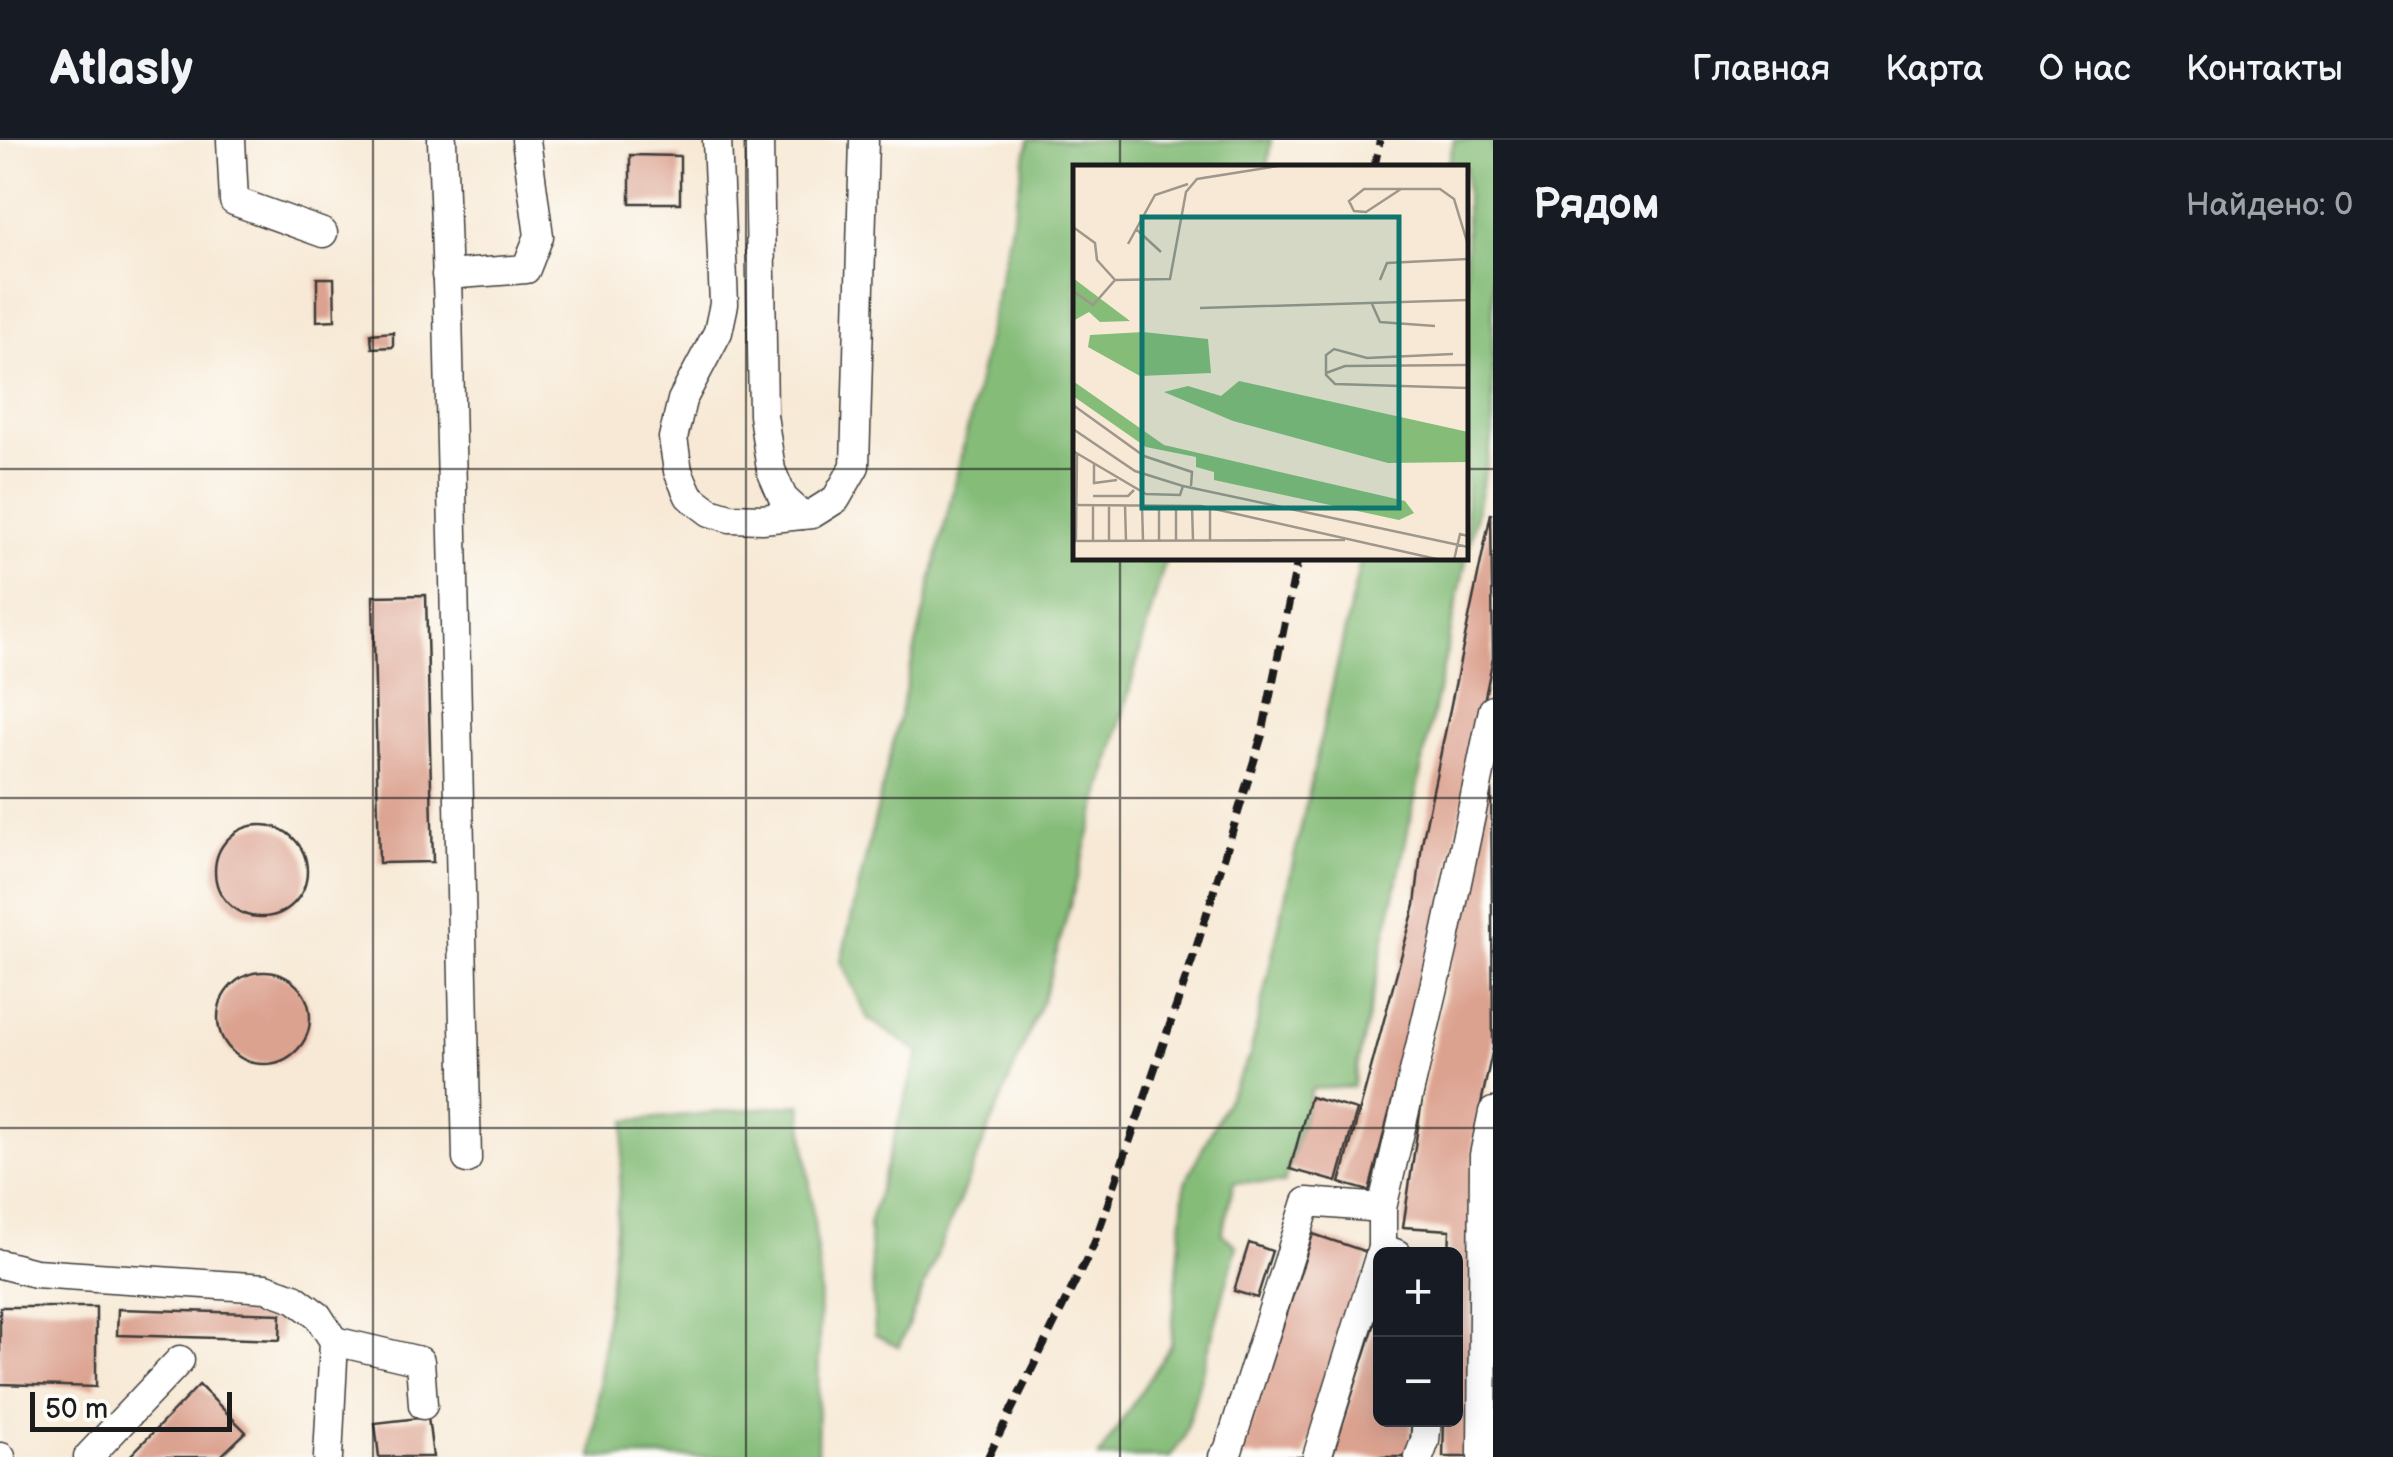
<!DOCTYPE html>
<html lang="ru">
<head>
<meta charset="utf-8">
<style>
  body { margin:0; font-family:"Balsamiq Sans",sans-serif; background:#242831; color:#f1f3f6 }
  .controls { position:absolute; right:30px; bottom:30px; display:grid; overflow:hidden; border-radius:15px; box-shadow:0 5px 25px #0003 }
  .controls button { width:90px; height:90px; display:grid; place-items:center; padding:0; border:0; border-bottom:2px solid #363941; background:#171b24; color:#f1f3f6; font:50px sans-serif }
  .scale { position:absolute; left:30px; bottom:25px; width:202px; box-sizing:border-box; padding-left:10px; border:5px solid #1c1c1c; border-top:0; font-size:28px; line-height:35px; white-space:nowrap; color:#1c1c1c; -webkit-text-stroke:8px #fdfcf7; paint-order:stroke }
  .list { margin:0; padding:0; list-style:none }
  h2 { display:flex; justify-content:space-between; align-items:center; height:130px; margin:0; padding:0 40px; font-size:42px }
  h2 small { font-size:32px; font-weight:400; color:#9ea1a6 }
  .map { position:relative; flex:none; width:1493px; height:1317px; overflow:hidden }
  header { display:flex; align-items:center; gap:60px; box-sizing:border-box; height:140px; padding:0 50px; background:#171b24; border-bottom:2px solid #363941 }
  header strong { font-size:48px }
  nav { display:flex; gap:55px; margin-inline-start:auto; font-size:35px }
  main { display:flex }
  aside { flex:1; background:#171b24 }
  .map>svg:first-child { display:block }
  .forest { fill:#84bc78; stroke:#506c4a; stroke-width:2.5 }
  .building { fill:#dca290 }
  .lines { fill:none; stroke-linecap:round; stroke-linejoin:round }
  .minor-casing { stroke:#3d3b38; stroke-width:31 }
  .minor { stroke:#fff; stroke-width:28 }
  .rail { stroke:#1c1c1c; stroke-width:8; stroke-dasharray:15 8; stroke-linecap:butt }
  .grid { fill:none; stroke:#1c1c1c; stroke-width:2.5; stroke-opacity:0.55 }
  .inset-road { fill:none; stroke:#9f978b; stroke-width:2.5 }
  .view { fill:#0f766e; fill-opacity:0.15; stroke:#0f766e; stroke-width:5 }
  .inset-edge { fill:none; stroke:#1c1c1c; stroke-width:5 }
</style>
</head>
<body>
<header>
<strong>Atlasly</strong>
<nav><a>Главная</a><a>Карта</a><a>О нас</a><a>Контакты</a></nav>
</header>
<main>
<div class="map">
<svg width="1493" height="1317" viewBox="0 0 1493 1317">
  <rect width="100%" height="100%" fill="#fdfcf7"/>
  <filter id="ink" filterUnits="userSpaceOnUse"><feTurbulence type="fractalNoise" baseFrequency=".01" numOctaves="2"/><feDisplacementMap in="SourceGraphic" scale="20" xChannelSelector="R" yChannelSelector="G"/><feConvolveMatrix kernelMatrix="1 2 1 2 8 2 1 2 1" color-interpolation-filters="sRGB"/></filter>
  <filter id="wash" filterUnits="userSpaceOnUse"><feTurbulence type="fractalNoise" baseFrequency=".0048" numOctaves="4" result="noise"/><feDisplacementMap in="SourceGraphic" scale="40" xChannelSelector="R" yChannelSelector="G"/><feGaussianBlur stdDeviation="2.25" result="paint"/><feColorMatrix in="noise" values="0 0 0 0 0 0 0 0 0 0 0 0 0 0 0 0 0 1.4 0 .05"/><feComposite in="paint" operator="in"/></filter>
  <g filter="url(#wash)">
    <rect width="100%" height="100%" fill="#f7e9d5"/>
    <!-- forest -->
    <g class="forest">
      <polygon points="1029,0 1271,0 1267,27 1076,28 1076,418 1166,418 1046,851 899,1207 875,1195 869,1084 919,912 868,879 841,821 971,274"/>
      <polygon points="1454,0 1493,0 1493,295 1353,947 1312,949 1284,1043 1234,1042 1222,1094 1237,1106 1184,1298 1170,1317 1098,1317 1171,1205 1185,1043 1250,915 1361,418 1466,418 1466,28 1448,27"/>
      <polygon points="801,964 820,1137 817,1317 592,1317 626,981"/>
    </g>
    <g id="blocks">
      <!-- building -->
      <g class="building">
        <polygon points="630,15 680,16 680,63 630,63"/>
        <polygon points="317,138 334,138 335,180 317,181"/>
        <polygon points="393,192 393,207 372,208 371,194"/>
        <polygon points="1491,373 1493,518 1440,776 1369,1051 1340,1043 1415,765 1422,703"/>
        <polygon points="426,455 433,722 379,723 373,456"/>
        <polygon points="1491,636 1493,908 1474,996 1469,1317 1443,1317 1444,1280 1456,1280 1456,1114 1449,1114 1450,1090 1403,1087 1422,960"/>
        <circle cx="261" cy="731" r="46"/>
        <circle cx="264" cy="878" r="46"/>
        <polygon points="1310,957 1357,970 1337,1042 1290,1029"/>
        <polygon points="1313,1094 1370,1113 1304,1317 1240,1317"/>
        <polygon points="1249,1103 1272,1111 1257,1158 1234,1151"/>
        <polygon points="0,1167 96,1167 96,1247 0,1244"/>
        <polygon points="1380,1167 1380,1280 1412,1280 1410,1305 1404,1317 1332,1317"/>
        <polygon points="118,1169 281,1174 280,1200 117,1195"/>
        <polygon points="199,1245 246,1292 220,1317 129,1317"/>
        <polygon points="428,1277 433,1317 379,1317 375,1283"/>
      </g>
    </g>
  </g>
  <g filter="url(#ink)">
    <use href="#blocks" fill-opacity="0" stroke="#3d3b38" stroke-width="2.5"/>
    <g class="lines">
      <!-- minor casing -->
      <g class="minor-casing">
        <g id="minor">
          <polyline points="231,0 234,61 323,93"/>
          <polyline points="442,0 448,171 467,1019"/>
          <polyline points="717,0 724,164 718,192 682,260 673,298 678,331 689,356 710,372 730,378 762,379 812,374 836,359 855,326 864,0"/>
          <polyline points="759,0 763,275 771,330 783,358 801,375"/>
          <polyline points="446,135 526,129 539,96 526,0"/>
          <polyline points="1382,1108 1382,1068 1443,809 1493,570"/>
          <polyline points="0,1124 35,1133 266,1148 294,1158 318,1176 334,1201 328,1317"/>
          <polyline points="334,1201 420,1221 423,1265"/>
          <polyline points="0,1317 1,1317"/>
          <polyline points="88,1317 180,1220"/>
          <polyline points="1223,1317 1228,1311 1307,1062 1382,1068"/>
          <polyline points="1317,1317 1382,1108 1397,1114"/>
          <polyline points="1419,1317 1425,1301 1427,1280"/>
          <polyline points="1482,1317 1484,1015 1493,972"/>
        </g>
      </g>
      <!-- minor -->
      <use href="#minor" class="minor"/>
      <!-- rail -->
      <g class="rail">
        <polyline points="1374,28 1380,0"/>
        <polyline points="988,1317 1094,1104 1194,815 1262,595 1298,418"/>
      </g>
    </g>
  </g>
  <!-- grid -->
  <path class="grid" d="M373 0V1317M746 0V1317M1120 0V28M0 329H1076M1466 329H1493M1120 418V1317M0 658H1493M0 988H1493"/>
  <!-- overview -->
  <g transform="translate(1073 25)">
    <rect width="395" height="395" fill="#f7e9d5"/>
    <path d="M0 113 57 156 27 157 16 147 0 156ZM70 167 135 174 138 208 67 211 15 182 17 170ZM0 216 91 280 332 336 341 348 326 355 141 315V307L123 302V292L73 282 0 231ZM166 216 395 267V297L315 298 160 256 91 227 115 221 148 231Z" fill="#84bc78"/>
    <path class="inset-road" d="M328 24 293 47 281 46 276 36 291 24H367L381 34 395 80M0 62 22 78 24 95 42 115 20 140 0 126M63 64 88 87M55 79 82 30 115 19M42 115 97 114 113 27 124 14 211 0M307 115 314 98 395 94M299 139 307 157 362 161M127 143 395 135M380 189 294 193 261 184 253 190V210L262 219 395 223M253 208 272 201 395 200M0 240 71 291 119 307 118 321M0 264 62 306 110 321 107 330 73 329 0 286M21 299V318L44 315M110 321 395 382M20 331H55L61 325M0 340 128 341 368 395M20 340V376M36 340V376M52 340 53 376M69 340 70 375M86 341V375M103 341V375M119 341 120 375M3 375 4 288M137 375V343M0 376 272 375M41 395H299M381 395 387 369 395 371"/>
    <path class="view" d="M69 52H326V343H69Z"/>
    <rect width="395" height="395" class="inset-edge"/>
  </g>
</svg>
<div class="controls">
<button>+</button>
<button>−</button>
</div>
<div class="scale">50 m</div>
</div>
<aside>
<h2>Рядом<small>Найдено: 0</small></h2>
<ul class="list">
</ul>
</aside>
</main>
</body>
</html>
